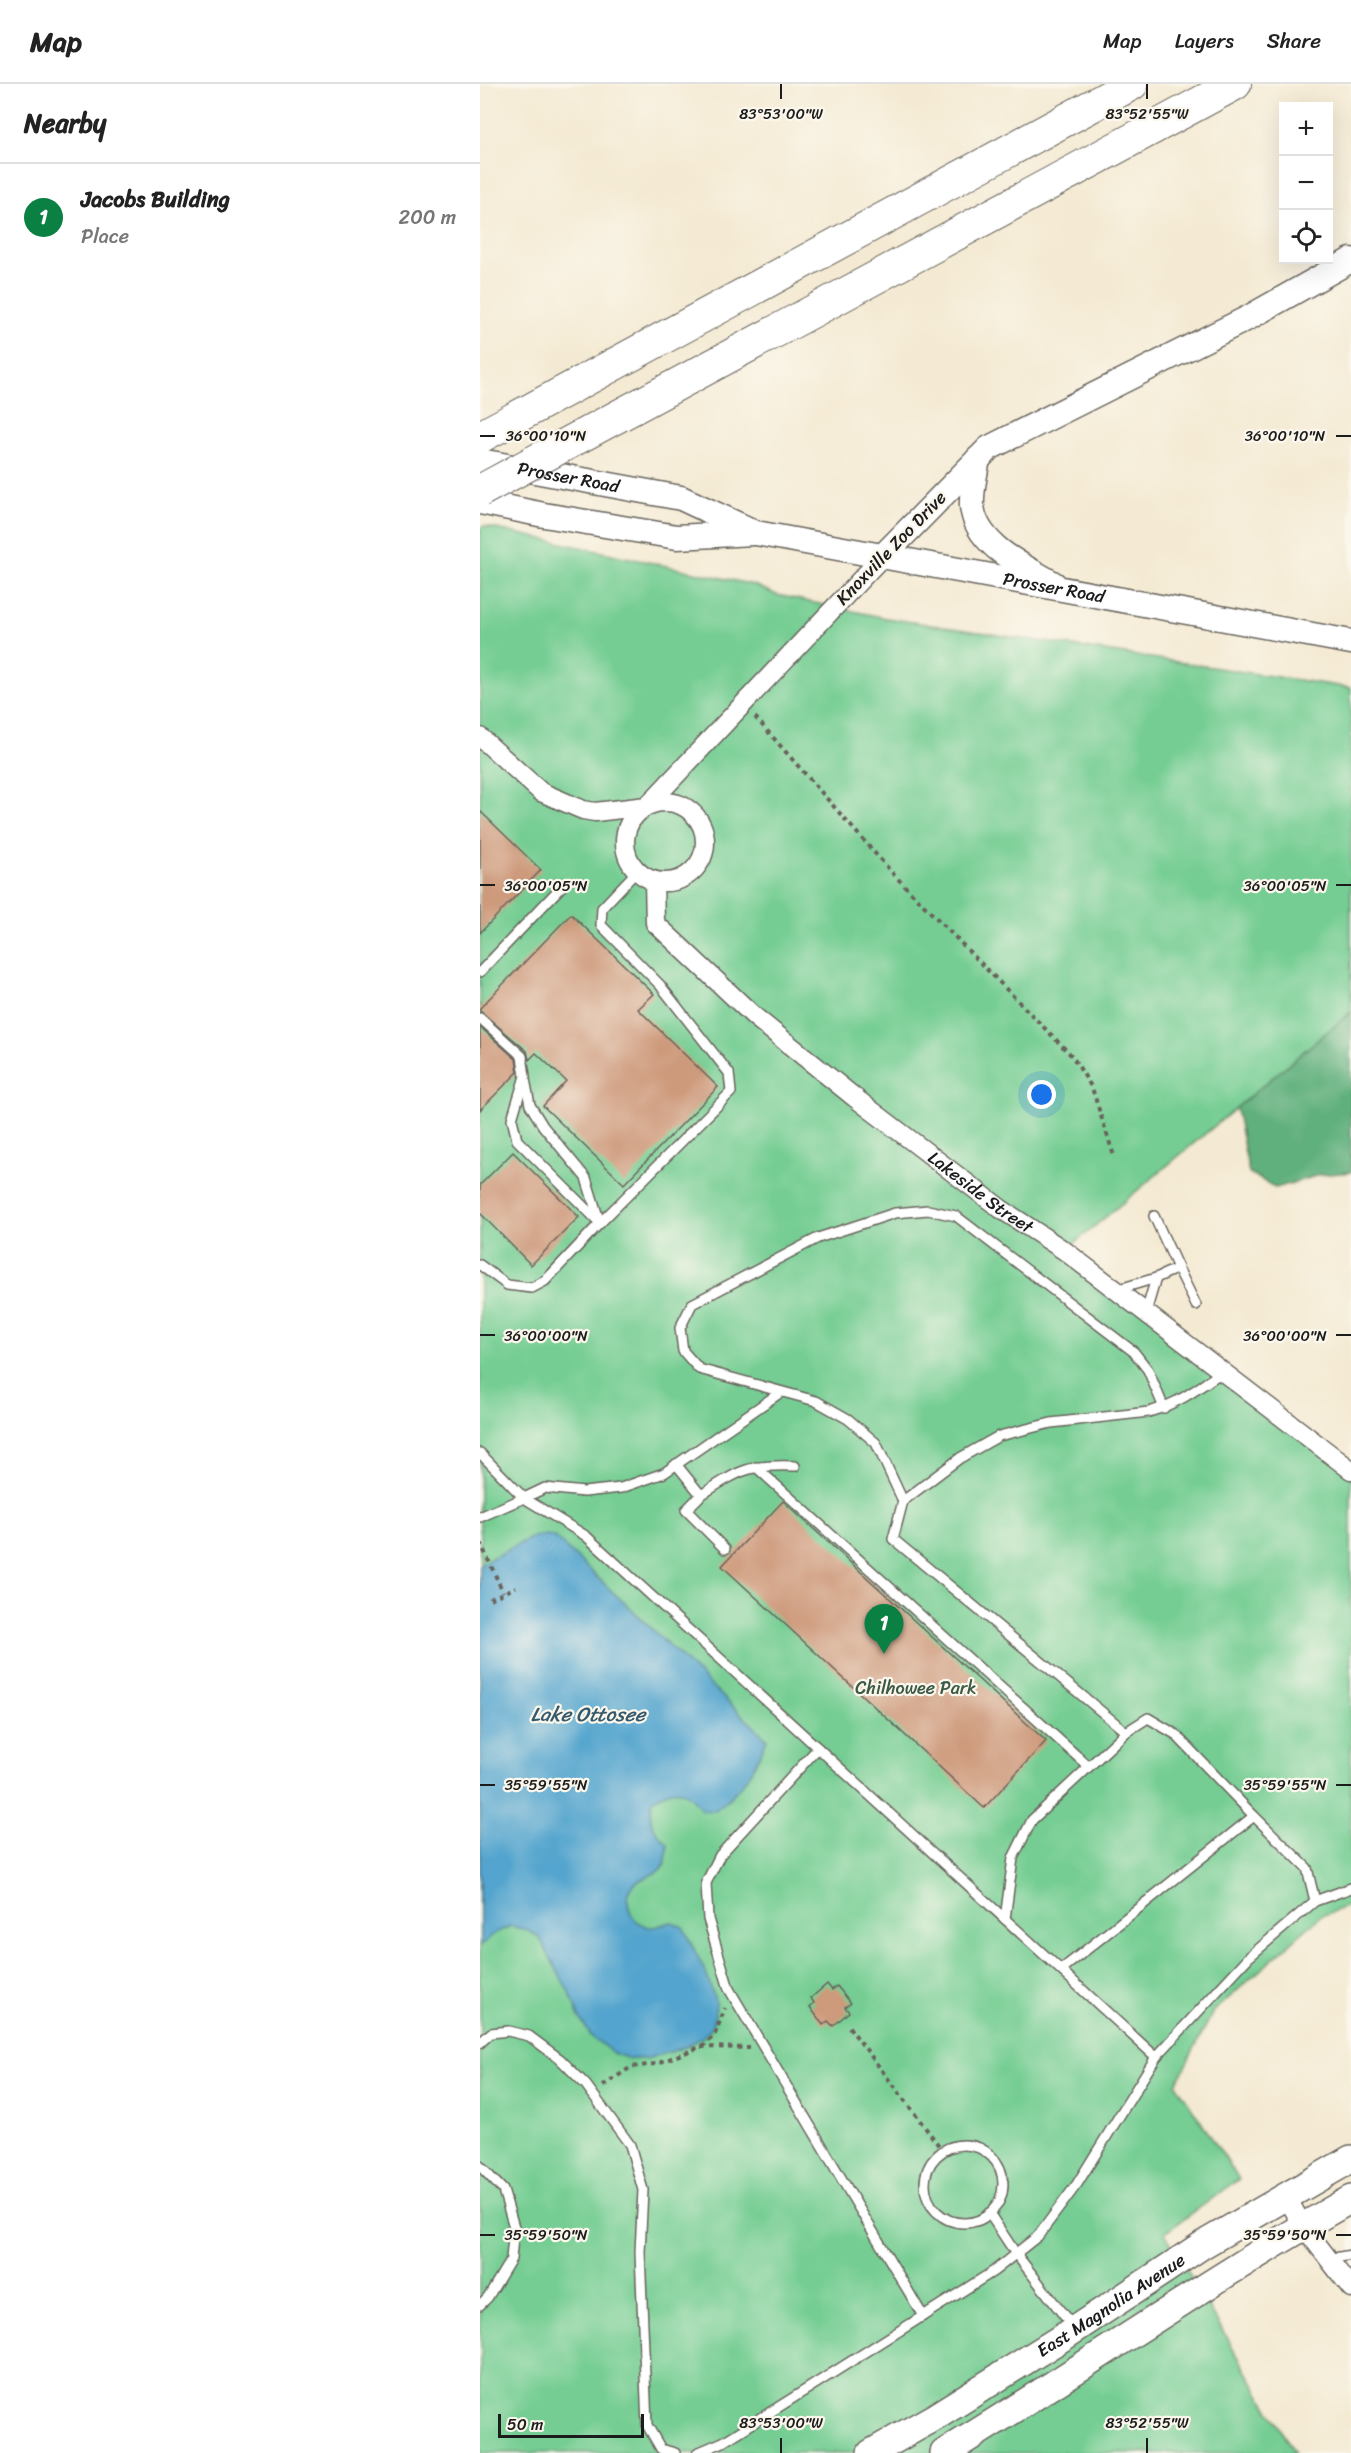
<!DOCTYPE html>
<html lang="en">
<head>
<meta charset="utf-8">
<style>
  body { margin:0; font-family:Sriracha,sans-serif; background:#f2f2f2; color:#222 }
  .controls { position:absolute; right:18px; top:18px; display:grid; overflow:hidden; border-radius:0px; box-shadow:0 6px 24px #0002 }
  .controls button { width:54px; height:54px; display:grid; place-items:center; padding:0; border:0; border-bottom:2px solid #e0e0e0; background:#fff; color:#222; font:30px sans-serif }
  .scale { position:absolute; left:18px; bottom:15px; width:146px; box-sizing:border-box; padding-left:6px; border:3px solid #1c1c1c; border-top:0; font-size:16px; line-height:21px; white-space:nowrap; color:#1c1c1c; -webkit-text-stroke:4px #fbf7ec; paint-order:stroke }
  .you { position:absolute; left:562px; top:1011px; width:21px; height:21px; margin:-15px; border:4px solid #fff; border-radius:50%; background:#1a73e8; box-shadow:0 0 0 9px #1a73e833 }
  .badge { display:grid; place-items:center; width:39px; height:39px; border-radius:50%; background:#0b8043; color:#fff; font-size:20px; font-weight:700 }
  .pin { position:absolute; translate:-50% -50px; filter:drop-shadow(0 2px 3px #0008) }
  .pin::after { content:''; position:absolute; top:32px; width:21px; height:18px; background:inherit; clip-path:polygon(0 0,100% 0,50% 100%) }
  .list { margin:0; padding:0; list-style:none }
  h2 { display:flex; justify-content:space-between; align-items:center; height:78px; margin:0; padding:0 24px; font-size:26px }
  h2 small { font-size:20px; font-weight:400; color:#767676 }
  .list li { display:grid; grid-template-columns:39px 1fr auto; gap:18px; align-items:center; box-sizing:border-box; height:108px; padding:0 24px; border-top:2px solid #e0e0e0 }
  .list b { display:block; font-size:22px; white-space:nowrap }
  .list p { margin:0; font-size:20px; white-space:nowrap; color:#767676 }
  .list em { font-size:20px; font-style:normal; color:#767676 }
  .icon { flex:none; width:33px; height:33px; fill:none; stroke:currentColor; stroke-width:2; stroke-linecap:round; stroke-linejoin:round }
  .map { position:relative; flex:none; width:871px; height:2369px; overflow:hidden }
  header { display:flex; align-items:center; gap:36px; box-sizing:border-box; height:84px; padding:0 30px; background:#fff; border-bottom:2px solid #e0e0e0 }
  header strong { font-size:28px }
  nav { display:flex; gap:33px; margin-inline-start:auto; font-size:21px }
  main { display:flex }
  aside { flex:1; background:#fff }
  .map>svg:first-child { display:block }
  .green { fill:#75cd93; stroke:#487458; stroke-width:1.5 }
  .forest { fill:#60b07d; stroke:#3e664c; stroke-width:1.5 }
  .water { fill:#53a4ce; stroke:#386075; stroke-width:1.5 }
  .building { fill:#ce9a7b }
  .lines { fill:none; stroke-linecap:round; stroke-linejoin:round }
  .lane-casing { stroke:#68645c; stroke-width:12 }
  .street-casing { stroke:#68645c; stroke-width:21 }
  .secondary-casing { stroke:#68645c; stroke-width:27 }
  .primary-casing { stroke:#68645c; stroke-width:30 }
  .highway-casing { stroke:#68645c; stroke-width:34 }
  .path { stroke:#68645c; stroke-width:4; stroke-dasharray:4.5 4.5; stroke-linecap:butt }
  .lane { stroke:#fff; stroke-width:9 }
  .street { stroke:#fff; stroke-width:18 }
  .secondary { stroke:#fff; stroke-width:24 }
  .primary { stroke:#fff; stroke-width:27 }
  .highway { stroke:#fff; stroke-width:32 }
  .highway-bridge-casing { stroke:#68645c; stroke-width:34; stroke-linecap:butt }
  .highway-bridge { stroke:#fff; stroke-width:32 }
  .ticks { fill:none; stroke:#1c1c1c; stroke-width:2 }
  .labels { text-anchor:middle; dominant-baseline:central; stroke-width:4.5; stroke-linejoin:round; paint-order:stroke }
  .street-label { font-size:18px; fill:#1c1c1c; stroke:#fbf7ec }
  .park-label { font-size:18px; fill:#3b5a46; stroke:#fbf7ec }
  .water-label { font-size:20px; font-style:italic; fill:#35596c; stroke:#fbf7ec }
  .ticks-label { font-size:15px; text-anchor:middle; fill:#1c1c1c; stroke:#fbf7ec; stroke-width:4.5; stroke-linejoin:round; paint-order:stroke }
</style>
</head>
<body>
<header>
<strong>Map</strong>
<nav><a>Map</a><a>Layers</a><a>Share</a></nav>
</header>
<main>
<aside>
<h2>Nearby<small></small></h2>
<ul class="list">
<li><span class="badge">1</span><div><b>Jacobs Building</b><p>Place</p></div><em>200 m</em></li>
</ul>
</aside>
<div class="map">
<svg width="871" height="2369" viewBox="0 0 871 2369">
  <rect width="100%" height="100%" fill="#fbf7ec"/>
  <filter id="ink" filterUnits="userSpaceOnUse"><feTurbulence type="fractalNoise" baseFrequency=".0167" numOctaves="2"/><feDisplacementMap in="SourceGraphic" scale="12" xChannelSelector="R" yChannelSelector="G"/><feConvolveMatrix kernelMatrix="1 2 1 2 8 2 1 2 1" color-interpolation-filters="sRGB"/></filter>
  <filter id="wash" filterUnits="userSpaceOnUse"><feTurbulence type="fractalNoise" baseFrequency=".008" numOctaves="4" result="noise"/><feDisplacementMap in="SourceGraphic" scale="24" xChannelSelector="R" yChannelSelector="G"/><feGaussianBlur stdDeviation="1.35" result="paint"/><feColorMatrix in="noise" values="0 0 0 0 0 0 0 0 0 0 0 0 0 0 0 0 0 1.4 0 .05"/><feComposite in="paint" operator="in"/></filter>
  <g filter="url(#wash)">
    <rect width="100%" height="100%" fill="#f4ead3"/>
    <!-- green -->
    <polygon class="green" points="3,442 274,501 297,511 406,534 871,604 871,928 585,1167 871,1386 871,1821 841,1832 733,1928 696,2000 759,2095 685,2149 815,2369 0,2369 0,445"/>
    <!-- forest -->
    <polygon class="forest" points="871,928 871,1088 839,1091 796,1104 769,1089 756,1024"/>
    <!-- water -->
    <path class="water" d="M66 1451 76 1454 287 1655C273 1687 262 1706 234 1727L222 1726C207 1705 196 1700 173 1716 167 1739 172 1743 188 1761 187 1768 187 1778 183 1783 174 1793 160 1792 152 1803 141 1820 154 1844 174 1843 180 1842 187 1839 192 1838L203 1843 226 1889 236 1919 235 1932 231 1944 222 1954 205 1963 166 1975H150L133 1969 111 1952 99 1933 91 1912 59 1853 47 1846 31 1842 15 1849 0 1862V1480L53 1453Z"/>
    <g id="blocks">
      <!-- building -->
      <g class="building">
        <polygon points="0,727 61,786 0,849"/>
        <polygon points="91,830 174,910 158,925 238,1003 144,1100 63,1022 86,997 56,969 49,976 47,967 0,927 0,924"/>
        <polygon points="0,943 36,975 38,988 0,1026"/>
        <polygon points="33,1068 99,1133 51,1181 0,1129 0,1101"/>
        <polygon points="303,1417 566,1657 504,1724 242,1482"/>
        <polygon points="347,1900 352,1906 357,1902 371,1919 365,1923 369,1928 353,1942 348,1937 343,1941 330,1923 334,1919 331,1914"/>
      </g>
    </g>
  </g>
  <g filter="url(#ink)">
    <use href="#blocks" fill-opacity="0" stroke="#68645c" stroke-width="1.5"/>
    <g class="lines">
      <!-- lane casing -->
      <g class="lane-casing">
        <g id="lane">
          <polyline points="0,888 82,802"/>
          <polyline points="0,934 42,972 45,992 32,1035 37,1056 120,1139 251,1008 249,989 180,901 121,841 122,824 157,787"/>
          <polyline points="0,1181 27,1201 52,1204 65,1197 120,1139 106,1094 63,1042 50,1021 45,995"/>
          <polyline points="698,1184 716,1221"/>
          <polyline points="636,1206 676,1194 698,1184 674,1132"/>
          <polyline points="666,1228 676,1194"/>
          <polyline points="0,1369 44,1414 65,1404 104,1408 141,1404 184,1389 301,1308"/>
          <path d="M196 1380 221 1411C260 1386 269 1380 315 1382"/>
          <polyline points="276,1383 608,1682"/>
          <polyline points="221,1411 206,1426 245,1465"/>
          <polyline points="423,1417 396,1359 368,1335 336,1317 219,1285 203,1267 200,1244 212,1220 338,1154 415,1129 448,1126 476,1132 654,1268 668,1286 684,1324"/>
          <polyline points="0,1433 44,1414 106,1452 676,1973 769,1873 835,1817 871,1804"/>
          <polyline points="338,1664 240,1771 226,1799 228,1835 249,1905 443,2232 514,2187 558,2152 597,2100 676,1973"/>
          <polyline points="774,1732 827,1784 835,1817"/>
          <path d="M525 1835 533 1774 552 1736 646 1648 413 1455 423 1417 480 1374 519 1352 571 1339 669 1328C700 1319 717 1305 743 1287"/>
          <polyline points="581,1886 774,1732 695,1650 668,1634 646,1648"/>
          <polyline points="0,1959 11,1949 28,1947 49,1952 80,1975 106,2001 150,2061 163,2106 160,2168 167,2341 181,2365 195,2369"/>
          <circle cx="484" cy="2100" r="39"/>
          <polyline points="0,2082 23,2106 34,2143 31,2175 8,2213 0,2221"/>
          <polyline points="509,2129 536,2170 593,2243"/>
          <polyline points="849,2175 871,2171"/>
          <polyline points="217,2369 243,2358 443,2232"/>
        </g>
      </g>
      <!-- street casing -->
      <g class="street-casing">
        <g id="street">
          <polyline points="0,653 61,708 103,726 115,728 167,722 402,473"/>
          <circle cx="185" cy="758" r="40"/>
          <path id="s1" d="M174 797 175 839 275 933 374 1013 521 1125 585 1167 871 1386"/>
          <polyline points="806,2112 823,2142 871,2204"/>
        </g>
      </g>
      <!-- secondary casing -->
      <g class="secondary-casing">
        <g id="secondary">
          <path d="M498 375C495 391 491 406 492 422 496 462 544 482 574 500"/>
          <path id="s2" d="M0 377 201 414 276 449 871 558"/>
          <polyline points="0,418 64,431 197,453 273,449"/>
          <polyline points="402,473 509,364 768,234 871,176"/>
        </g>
      </g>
      <!-- primary casing -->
      <g class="primary-casing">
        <g id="primary">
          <path id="s3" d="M391 2369 455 2333 588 2250 724 2160 871 2075"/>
          <path d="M464 2369C601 2286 732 2194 871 2115"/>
        </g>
      </g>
      <!-- highway casing -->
      <g class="highway-casing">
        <g id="highway">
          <polyline points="0,353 652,0"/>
          <polyline points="79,364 755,0"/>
        </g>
      </g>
      <!-- path -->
      <g class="path">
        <polyline points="275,633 415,792 592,972 612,1004 634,1072"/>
        <polyline points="0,1458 23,1508"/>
        <polyline points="10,1515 36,1503"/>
        <polyline points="369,1943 463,2067"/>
        <polyline points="221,1963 270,1964"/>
        <polyline points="123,2002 151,1983 176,1980 225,1961 235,1950 245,1924"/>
      </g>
      <!-- lane -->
      <use href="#lane" class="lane"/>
      <!-- street -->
      <use href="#street" class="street"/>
      <!-- secondary -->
      <use href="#secondary" class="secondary"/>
      <!-- primary -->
      <use href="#primary" class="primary"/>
      <!-- highway -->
      <use href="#highway" class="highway"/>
      <!-- highway-bridge casing -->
      <g class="highway-bridge-casing">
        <polyline id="highway-bridge" points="0,407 79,364"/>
      </g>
      <!-- highway-bridge -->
      <use href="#highway-bridge" class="highway-bridge"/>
    </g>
  </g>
  <!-- ticks -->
  <path class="ticks" d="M301 0V15M667 0V15M0 352H15M856 352H871M0 801H15M856 801H871M0 1251H15M856 1251H871M0 1701H15M856 1701H871M0 2151H15M856 2151H871M301 2354V2369M667 2354V2369"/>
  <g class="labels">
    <!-- street labels -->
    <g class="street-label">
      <text stroke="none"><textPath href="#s2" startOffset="90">Prosser Road</textPath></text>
      <text transform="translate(411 464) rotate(-46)">Knoxville Zoo Drive</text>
      <text stroke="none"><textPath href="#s2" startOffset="590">Prosser Road</textPath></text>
      <text stroke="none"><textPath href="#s1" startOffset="465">Lakeside Street</textPath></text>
      <text stroke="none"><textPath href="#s3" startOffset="282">East Magnolia Avenue</textPath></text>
    </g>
    <!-- park labels -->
    <g class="park-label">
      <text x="436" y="1604">Chilhowee Park</text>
    </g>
    <!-- water labels -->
    <g class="water-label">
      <text x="108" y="1630">Lake Ottosee</text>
    </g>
  </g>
  <g class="ticks-label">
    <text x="301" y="35">83°53'00"W</text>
    <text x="667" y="35">83°52'55"W</text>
    <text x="66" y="357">36°00'10"N</text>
    <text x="805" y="357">36°00'10"N</text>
    <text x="66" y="807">36°00'05"N</text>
    <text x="805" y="807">36°00'05"N</text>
    <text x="66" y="1257">36°00'00"N</text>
    <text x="805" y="1257">36°00'00"N</text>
    <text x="66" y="1706">35°59'55"N</text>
    <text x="805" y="1706">35°59'55"N</text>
    <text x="66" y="2156">35°59'50"N</text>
    <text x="805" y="2156">35°59'50"N</text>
    <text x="301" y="2344">83°53'00"W</text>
    <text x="667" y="2344">83°52'55"W</text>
  </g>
</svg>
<div class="controls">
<button>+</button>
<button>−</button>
<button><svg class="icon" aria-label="locate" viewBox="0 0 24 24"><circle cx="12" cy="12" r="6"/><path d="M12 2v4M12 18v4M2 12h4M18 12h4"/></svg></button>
</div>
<div class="scale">50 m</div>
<div class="you"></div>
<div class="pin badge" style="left:404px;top:1570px">1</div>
</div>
</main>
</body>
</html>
